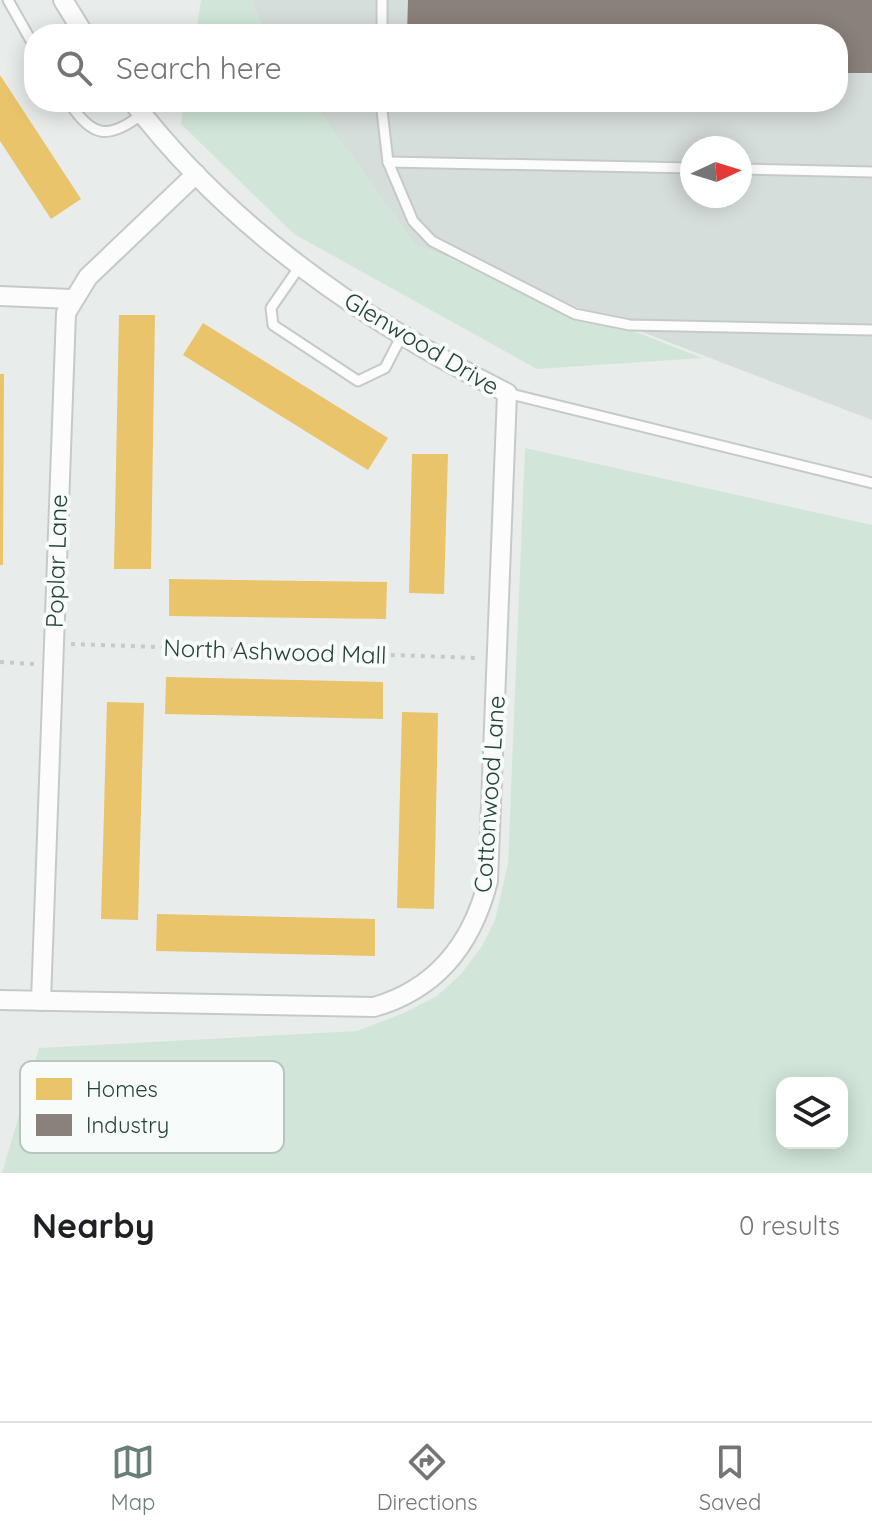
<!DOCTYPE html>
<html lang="en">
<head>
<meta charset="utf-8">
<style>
  body { margin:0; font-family:Quicksand,sans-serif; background:#f2f2f2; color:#202124 }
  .controls { position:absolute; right:24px; bottom:24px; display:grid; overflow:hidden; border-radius:16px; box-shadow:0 4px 20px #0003 }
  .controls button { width:72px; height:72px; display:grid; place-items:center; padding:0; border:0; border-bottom:2px solid #e0e0e0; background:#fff; color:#202124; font:40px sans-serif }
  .compass { position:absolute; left:680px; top:136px; width:72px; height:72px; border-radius:50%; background:#fff; box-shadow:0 4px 20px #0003; rotate:86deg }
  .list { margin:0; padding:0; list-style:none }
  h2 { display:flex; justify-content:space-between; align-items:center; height:104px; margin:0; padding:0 32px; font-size:34px }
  h2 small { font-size:26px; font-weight:400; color:#757577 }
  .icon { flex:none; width:44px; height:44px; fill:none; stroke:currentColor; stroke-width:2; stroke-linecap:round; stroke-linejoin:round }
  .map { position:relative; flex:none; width:872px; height:1173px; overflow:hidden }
  .search { position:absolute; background:#fff; box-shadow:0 4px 20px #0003; left:24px; right:24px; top:24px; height:88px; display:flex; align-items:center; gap:20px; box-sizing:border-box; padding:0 28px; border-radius:32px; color:#757577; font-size:30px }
  .sheet { height:248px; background:#fff }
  nav { display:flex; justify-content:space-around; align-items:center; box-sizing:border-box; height:112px; border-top:2px solid #e0e0e0; background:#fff; font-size:22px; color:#757577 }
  nav a { display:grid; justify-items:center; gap:4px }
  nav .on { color:#697e78 }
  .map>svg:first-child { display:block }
  .built { fill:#d6dedb; fill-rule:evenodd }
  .green { fill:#d1e6d8; fill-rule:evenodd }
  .homes { fill:#e9c46a }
  .industry { fill:#8a817c }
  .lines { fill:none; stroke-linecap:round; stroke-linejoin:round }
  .lane-casing { stroke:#c5cac8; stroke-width:13 }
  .street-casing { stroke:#c5cac8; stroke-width:22 }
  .path { stroke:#c3ccca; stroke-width:4; stroke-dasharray:4 6; stroke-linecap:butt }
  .lane { stroke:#fcfcfc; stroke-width:9 }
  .street { stroke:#fcfcfc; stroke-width:18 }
  .labels { text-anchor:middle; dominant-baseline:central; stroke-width:8; stroke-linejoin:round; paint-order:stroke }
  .street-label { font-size:24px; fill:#24423a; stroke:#f7fbf9 }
  .key { fill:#f7fbf9; stroke:#b8c4c0; stroke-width:2 }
  .key-label { font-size:22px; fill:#24423a }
</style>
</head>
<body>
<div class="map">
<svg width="872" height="1173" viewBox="0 0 872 1173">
  <rect width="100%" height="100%" fill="#e8edeb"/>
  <!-- built -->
  <path class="built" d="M251 0H872V420L415 245 313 102H838V34H266ZM692 148H740V196H692Z"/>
  <!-- green -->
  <g class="green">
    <polygon points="201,0 251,0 266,34 196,34"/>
    <polygon points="184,102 313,102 415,245 702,358 537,369 294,234 181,124"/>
    <path d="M525 448 872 525V1173H2L39 1048 357 1031 404 1013 437 996 461 974 482 946 495 920 508 864ZM842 1083V1143H782V1083Z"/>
  </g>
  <!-- homes -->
  <g class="homes">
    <polygon points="0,75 81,199 51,219 0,141"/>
    <polygon points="119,315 155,315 151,569 114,569"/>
    <polygon points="203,323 388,438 368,470 183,355"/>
    <polygon points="0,374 4,374 3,565 0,565"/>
    <polygon points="412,454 448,454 444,594 409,593"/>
    <polygon points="169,579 387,582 386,619 169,616"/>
    <polygon points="166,677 383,682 383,719 165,714"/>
    <polygon points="107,702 144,703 138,920 101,919"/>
    <polygon points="402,712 438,713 434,909 397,908"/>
    <polygon points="157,914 375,919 375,956 156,951"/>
  </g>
  <!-- industry -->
  <polygon class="industry" points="408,0 872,0 872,73 838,73 838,34 407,34"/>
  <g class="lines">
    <!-- lane casing -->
    <g class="lane-casing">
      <g id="lane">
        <polyline points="8,0 34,46"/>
        <polyline points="382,34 382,0"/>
        <path d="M69 102C92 138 109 140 142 114"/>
        <polyline points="381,102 388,162 413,221 432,241 575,314 630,325 872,330"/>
        <polyline points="388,162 692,168"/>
        <polyline points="740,169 872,172"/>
        <polyline points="300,266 271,308 273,325 358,381 385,368 402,335"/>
        <polyline points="507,393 872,483"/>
      </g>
    </g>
    <!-- street casing -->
    <g class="street-casing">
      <g id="street">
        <polyline points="63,0 84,34"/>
        <polyline points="0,296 72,299"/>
        <path d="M0 1000 374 1007C437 989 472 944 488 881L507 393C365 322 230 229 133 102"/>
        <polyline points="41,1001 66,313 88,277 196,174"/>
      </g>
    </g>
    <!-- path -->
    <g class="path">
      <polyline points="71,644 478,658"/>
      <polyline points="0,662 34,664"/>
    </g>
    <!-- lane -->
    <use href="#lane" class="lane"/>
    <!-- street -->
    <use href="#street" class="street"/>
  </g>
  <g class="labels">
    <!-- street labels -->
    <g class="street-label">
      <text transform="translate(422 343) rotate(31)">Glenwood Drive</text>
      <text transform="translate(56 561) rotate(-88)">Poplar Lane</text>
      <text transform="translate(275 651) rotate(2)">North Ashwood Mall</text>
      <text transform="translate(489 794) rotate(-86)">Cottonwood Lane</text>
    </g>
  </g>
  <!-- legend -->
  <rect x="20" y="1061" width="264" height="92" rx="12" class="key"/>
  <rect x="36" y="1078" width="36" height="22" fill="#e9c46a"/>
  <rect x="36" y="1114" width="36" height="22" fill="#8a817c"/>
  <g class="key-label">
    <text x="86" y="1097">Homes</text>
    <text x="86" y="1133">Industry</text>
  </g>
</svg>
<div class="controls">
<button><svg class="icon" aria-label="layers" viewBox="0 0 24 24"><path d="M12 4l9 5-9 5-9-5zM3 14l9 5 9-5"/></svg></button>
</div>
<svg class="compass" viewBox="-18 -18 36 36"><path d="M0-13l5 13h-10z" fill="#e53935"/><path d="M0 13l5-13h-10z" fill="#757577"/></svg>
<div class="search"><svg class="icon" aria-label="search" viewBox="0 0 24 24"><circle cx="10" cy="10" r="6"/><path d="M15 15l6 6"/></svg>Search here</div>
</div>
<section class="sheet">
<h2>Nearby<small>0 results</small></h2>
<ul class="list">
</ul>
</section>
<nav>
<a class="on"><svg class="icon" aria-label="map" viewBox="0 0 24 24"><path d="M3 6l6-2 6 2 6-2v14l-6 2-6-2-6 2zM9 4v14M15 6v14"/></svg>Map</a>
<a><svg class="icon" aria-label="directions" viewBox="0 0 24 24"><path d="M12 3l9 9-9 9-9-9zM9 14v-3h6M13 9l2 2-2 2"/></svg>Directions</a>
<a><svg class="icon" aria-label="saved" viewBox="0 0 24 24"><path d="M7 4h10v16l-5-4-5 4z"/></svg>Saved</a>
</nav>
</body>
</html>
